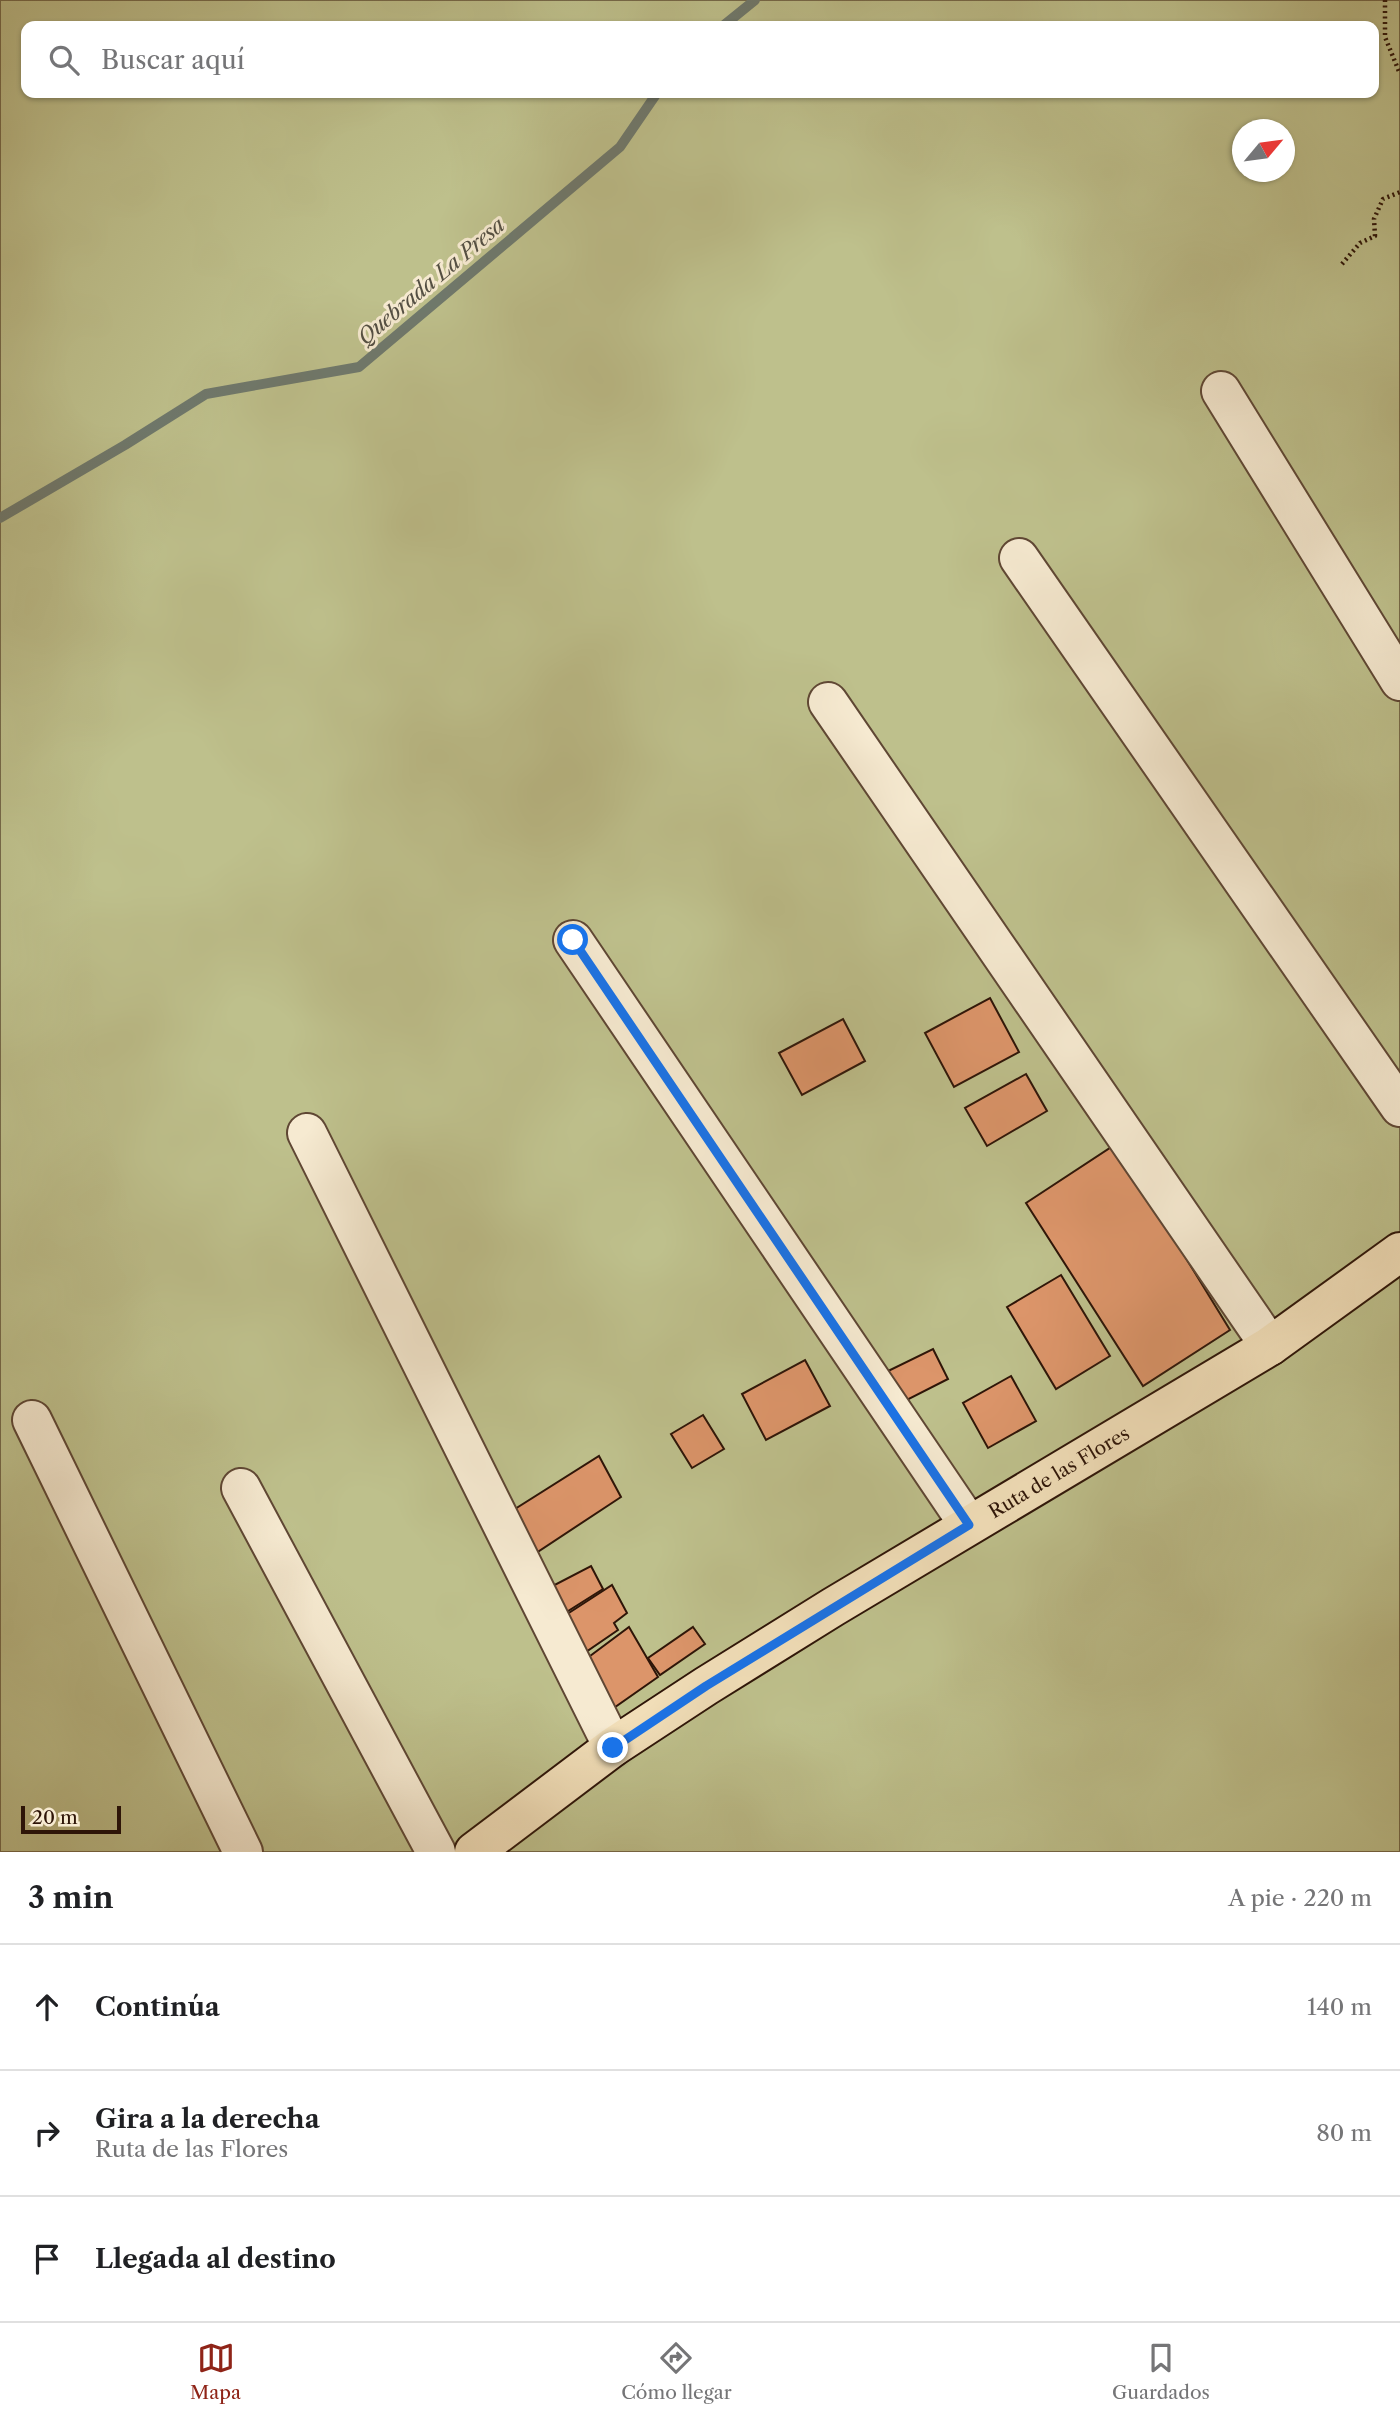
<!DOCTYPE html>
<html lang="es">
<head>
<meta charset="utf-8">
<style>
  body { margin:0; font-family:"Libre Caslon Text",serif; background:#f2f2f2; color:#202124 }
  .compass { position:absolute; left:1232px; top:119px; width:63px; height:63px; border-radius:50%; background:#fff; box-shadow:0 2px 5px #0004; rotate:61deg }
  .scale { position:absolute; left:21px; bottom:18px; width:100px; box-sizing:border-box; padding-left:7px; border:4px solid #2e1508; border-top:0; font-size:19px; line-height:24px; white-space:nowrap; color:#2e1508; -webkit-text-stroke:5px #f6ead1; paint-order:stroke }
  .stop { position:absolute; width:21px; height:21px; margin:-16px; border:5px solid #1a73e8; border-radius:50%; background:#fff }
  .stop.end { background:#1a73e8; border-color:#fff; box-shadow:0 2px 7px #0008 }
  .list { margin:0; padding:0; list-style:none }
  h2 { display:flex; justify-content:space-between; align-items:center; height:91px; margin:0; padding:0 28px; font-size:30px }
  h2 small { font-size:23px; font-weight:400; color:#757577 }
  .list li { display:grid; grid-template-columns:46px 1fr auto; gap:21px; align-items:center; box-sizing:border-box; height:126px; padding:0 28px; border-top:2px solid #e0e0e0 }
  .list b { display:block; font-size:26px; white-space:nowrap }
  .list p { margin:0; font-size:23px; white-space:nowrap; color:#757577 }
  .list em { font-size:23px; font-style:normal; color:#757577 }
  .icon { flex:none; width:38px; height:38px; fill:none; stroke:currentColor; stroke-width:2; stroke-linecap:round; stroke-linejoin:round }
  .map { position:relative; flex:none; width:1400px; height:1852px; overflow:hidden }
  .search { position:absolute; background:#fff; box-shadow:0 2px 5px #0004; left:21px; right:21px; top:21px; height:77px; display:flex; align-items:center; gap:18px; box-sizing:border-box; padding:0 24px; border-radius:14px; color:#757577; font-size:26px }
  .sheet { height:469px; background:#fff }
  nav { display:flex; justify-content:space-around; align-items:center; box-sizing:border-box; height:98px; border-top:2px solid #e0e0e0; background:#fff; font-size:19px; color:#757577 }
  nav a { display:grid; justify-items:center; gap:4px }
  nav .on { color:#8f2418 }
  .map>svg:first-child { display:block }
  .green { fill:#bec08c; stroke:#766a4a; stroke-width:2; fill-rule:evenodd }
  .lines { fill:none; stroke-linecap:round; stroke-linejoin:round }
  .stream { stroke:#6f796d; stroke-width:10 }
  .building { fill:#dc956a; stroke:#2e1508; stroke-width:2 }
  .minor-casing { stroke:#5f4734; stroke-width:42 }
  .major-casing { stroke:#2e1508; stroke-width:42 }
  .path { stroke:#2e1508; stroke-width:4.5; stroke-dasharray:2 3.5; stroke-linecap:butt }
  .minor { stroke:#f6ead1; stroke-width:38 }
  .major { stroke:#f1deb8; stroke-width:38 }
  .route { stroke:#1a73e8; stroke-width:9 }
  .labels { text-anchor:middle; dominant-baseline:central; stroke-width:6; stroke-linejoin:round; paint-order:stroke }
  .street-label { font-size:19px; fill:#2e1508; stroke:#f6ead1 }
  .water-label { font-size:21px; font-style:italic; fill:#544f43; stroke:#f6ead1 }
</style>
</head>
<body>
<div class="map">
<svg width="1400" height="1852" viewBox="0 0 1400 1852">
  <rect width="100%" height="100%" fill="#f1deb8"/>
  <filter id="stains"><feTurbulence type="fractalNoise" baseFrequency=".00286" numOctaves="4"/><feColorMatrix values="0 0 0 0 .2 0 0 0 0 .09 0 0 0 0 .02 0 0 0 .5 -.17"/></filter>
  <radialGradient id="worn" r=".72"><stop offset=".6" stop-color="#630" stop-opacity="0"/><stop offset="1" stop-color="#630" stop-opacity=".3"/></radialGradient>
  <!-- green -->
  <path class="green" d="M0 0H1400V1852H0ZM26 26H1374V93H26ZM1242 130H1284V172H1242Z"/>
  <g class="lines">
    <!-- stream -->
    <g class="stream">
      <polyline points="723,26 755,0"/>
      <polyline points="0,518 125,445 206,394 359,367 620,147 657,93"/>
    </g>
  </g>
  <!-- building -->
  <g class="building">
    <polygon points="990,998 1019,1052 954,1087 925,1033"/>
    <polygon points="843,1019 865,1061 802,1095 779,1053"/>
    <polygon points="1026,1074 1047,1111 987,1146 965,1108"/>
    <polygon points="1116,1144 1230,1330 1143,1386 1026,1203"/>
    <polygon points="1061,1275 1110,1356 1056,1389 1007,1307"/>
    <polygon points="933,1349 948,1379 899,1404 884,1373"/>
    <polygon points="805,1360 830,1406 766,1440 742,1394"/>
    <polygon points="1011,1376 1036,1421 988,1448 963,1403"/>
    <polygon points="703,1415 724,1449 692,1468 671,1434"/>
    <polygon points="599,1456 621,1497 530,1557 507,1514"/>
    <polygon points="591,1566 603,1589 557,1618 543,1591"/>
    <polygon points="612,1585 627,1613 614,1623 618,1630 580,1656 558,1620"/>
    <polygon points="629,1627 658,1677 608,1712 582,1662"/>
    <polygon points="693,1627 705,1644 660,1675 648,1658"/>
  </g>
  <g class="lines">
    <!-- minor casing -->
    <g class="minor-casing">
      <g id="minor">
        <polyline points="1221,391 1400,681"/>
        <polyline points="1019,558 1400,1107"/>
        <polyline points="828,702 1270,1346"/>
        <polyline points="573,940 969,1525"/>
        <polyline points="307,1133 613,1747"/>
        <polyline points="32,1420 243,1852"/>
        <polyline points="241,1488 436,1852"/>
      </g>
    </g>
    <!-- major casing -->
    <g class="major-casing">
      <g id="major">
        <path id="s1" d="M474 1852 613 1747 706 1686 833 1607 1270 1346 1400 1252"/>
      </g>
    </g>
    <!-- path -->
    <g class="path">
      <polyline points="1385,0 1385,37 1400,74"/>
      <polyline points="1342,264 1360,243 1375,236 1374,219 1383,199 1400,192"/>
    </g>
    <!-- minor -->
    <use href="#minor" class="minor"/>
    <!-- major -->
    <use href="#major" class="major"/>
  </g>
  <g class="lines">
    <!-- route -->
    <polyline class="route" points="573,940 969,1525 706,1686 613,1748"/>
  </g>
  <g class="labels">
    <!-- street labels -->
    <g class="street-label">
      <text stroke="none"><textPath href="#s1" startOffset="698">Ruta de las Flores</textPath></text>
    </g>
    <!-- water labels -->
    <g class="water-label">
      <text transform="translate(431 281) rotate(-40)">Quebrada La Presa</text>
    </g>
  </g>
  <rect width="100%" height="100%" filter="url(#stains)"/>
  <rect width="100%" height="100%" fill="url(#worn)"/>
</svg>
<svg class="compass" viewBox="-18 -18 36 36"><path d="M0-13l5 13h-10z" fill="#e53935"/><path d="M0 13l5-13h-10z" fill="#757577"/></svg>
<div class="scale">20 m</div>
<div class="stop" style="left:573px;top:940px"></div>
<div class="stop end" style="left:613px;top:1748px"></div>
<div class="search"><svg class="icon" aria-label="search" viewBox="0 0 24 24"><circle cx="10" cy="10" r="6"/><path d="M15 15l6 6"/></svg>Buscar aquí</div>
</div>
<section class="sheet">
<h2>3 min<small>A pie · 220 m</small></h2>
<ul class="list">
<li><svg class="icon" aria-label="ahead" viewBox="0 0 24 24"><path d="M12 20V5M6 11l6-6 6 6"/></svg><div><b>Continúa</b></div><em>140 m</em></li>
<li><svg class="icon" aria-label="right" viewBox="0 0 24 24"><path d="M7 20v-9h11M14 6l5 5-5 5"/></svg><div><b>Gira a la derecha</b><p>Ruta de las Flores</p></div><em>80 m</em></li>
<li><svg class="icon" aria-label="arrive" viewBox="0 0 24 24"><path d="M6 21V4h12l-3 4 3 4H6"/></svg><div><b>Llegada al destino</b></div></li>
</ul>
</section>
<nav>
<a class="on"><svg class="icon" aria-label="map" viewBox="0 0 24 24"><path d="M3 6l6-2 6 2 6-2v14l-6 2-6-2-6 2zM9 4v14M15 6v14"/></svg>Mapa</a>
<a><svg class="icon" aria-label="directions" viewBox="0 0 24 24"><path d="M12 3l9 9-9 9-9-9zM9 14v-3h6M13 9l2 2-2 2"/></svg>Cómo llegar</a>
<a><svg class="icon" aria-label="saved" viewBox="0 0 24 24"><path d="M7 4h10v16l-5-4-5 4z"/></svg>Guardados</a>
</nav>
</body>
</html>
